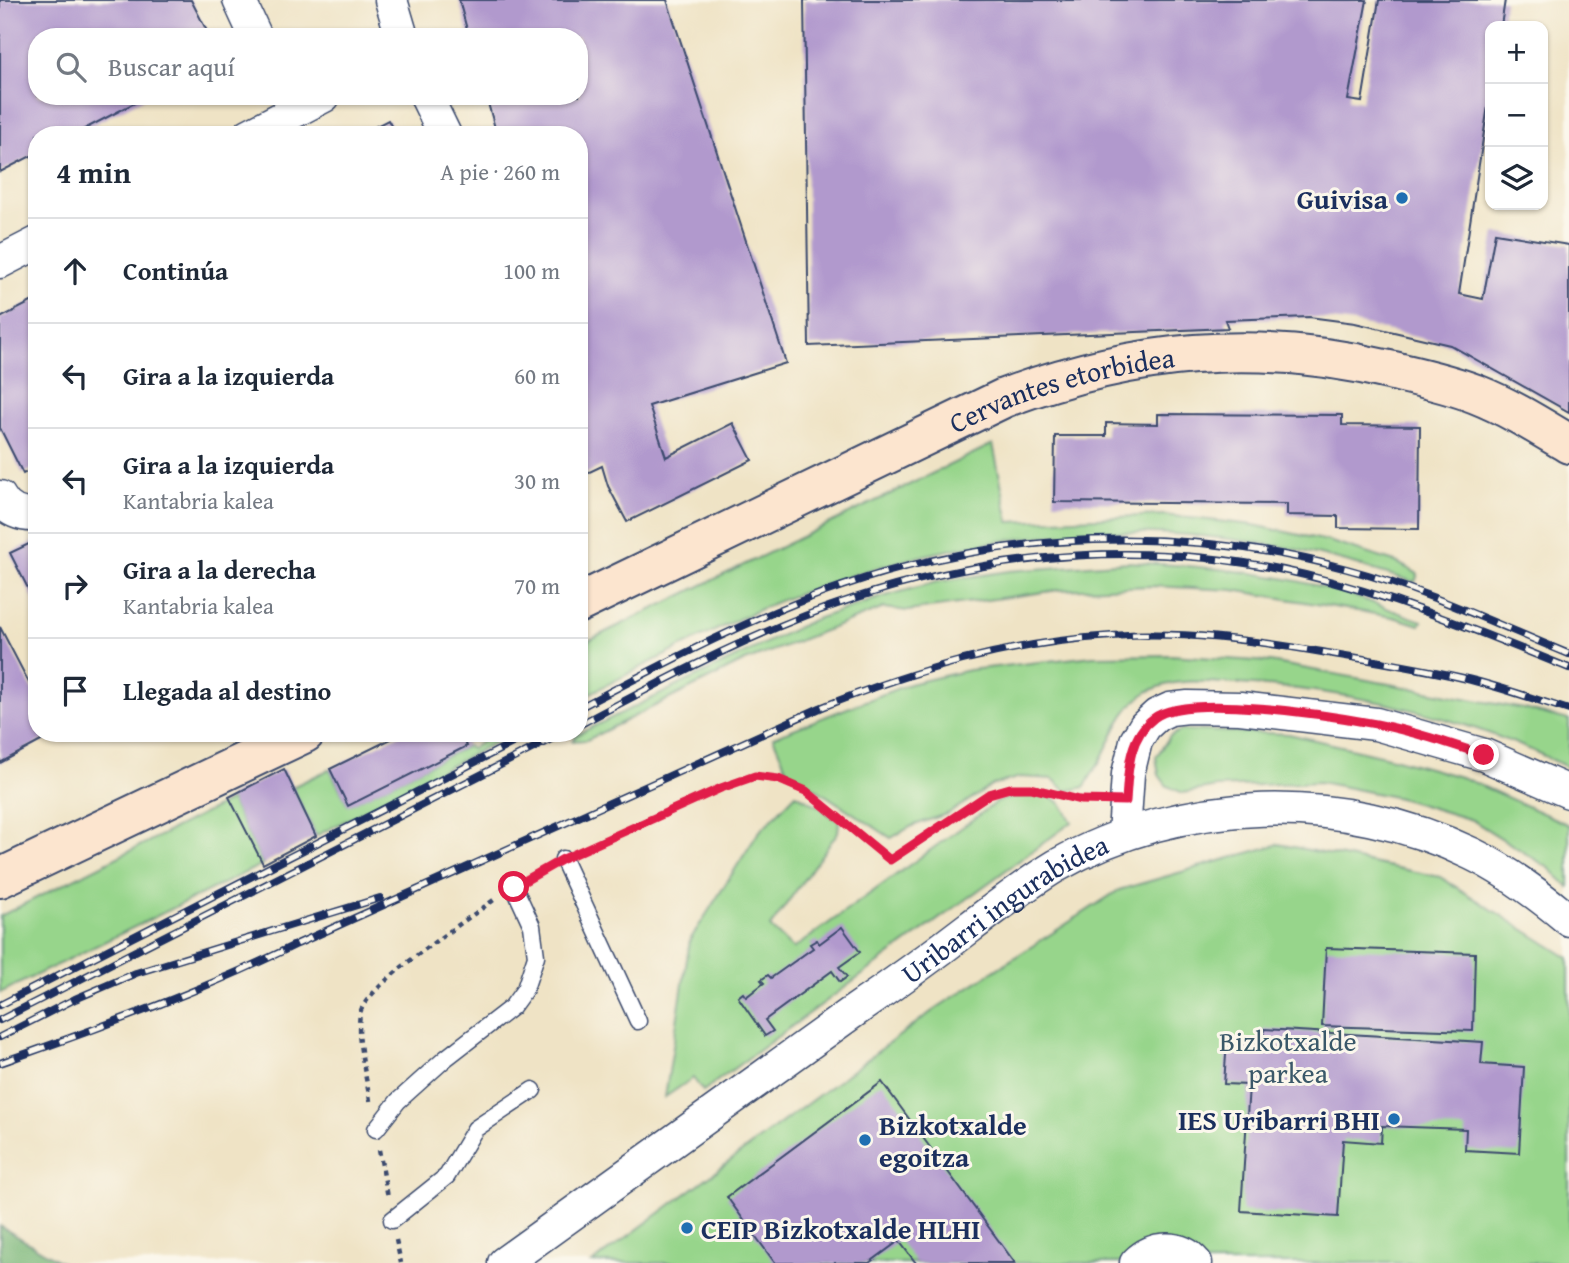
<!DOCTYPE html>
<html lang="es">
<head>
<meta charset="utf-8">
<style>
  body { margin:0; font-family:"Gentium Book Plus",serif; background:#f6f6f7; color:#1f2937 }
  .controls { position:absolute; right:21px; top:21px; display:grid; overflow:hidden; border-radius:14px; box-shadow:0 2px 5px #0004 }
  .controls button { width:63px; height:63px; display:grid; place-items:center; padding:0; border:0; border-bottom:2px solid #e0e1e3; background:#fff; color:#1f2937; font:35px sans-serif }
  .stop { position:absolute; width:21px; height:21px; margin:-16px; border:5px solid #e11d48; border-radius:50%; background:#fff }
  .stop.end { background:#e11d48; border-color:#fff; box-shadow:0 2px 7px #0008 }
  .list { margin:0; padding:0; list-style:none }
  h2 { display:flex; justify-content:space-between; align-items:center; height:91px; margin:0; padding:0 28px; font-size:30px }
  h2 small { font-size:23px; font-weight:400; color:#747a83 }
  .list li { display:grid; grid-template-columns:46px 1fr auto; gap:21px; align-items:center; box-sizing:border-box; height:105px; padding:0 28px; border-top:2px solid #e0e1e3 }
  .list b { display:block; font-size:26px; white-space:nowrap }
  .list p { margin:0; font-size:23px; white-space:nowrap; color:#747a83 }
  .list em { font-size:23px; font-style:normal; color:#747a83 }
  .icon { flex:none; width:38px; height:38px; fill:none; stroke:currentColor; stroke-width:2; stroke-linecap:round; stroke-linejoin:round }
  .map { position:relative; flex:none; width:1569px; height:1263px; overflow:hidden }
  .search { position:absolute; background:#fff; box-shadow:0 2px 5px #0004; left:28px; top:28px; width:560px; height:77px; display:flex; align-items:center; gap:18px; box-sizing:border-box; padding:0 24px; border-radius:28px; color:#747a83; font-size:26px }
  .panel { position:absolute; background:#fff; box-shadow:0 2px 5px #0004; left:28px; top:126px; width:560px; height:616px; border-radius:28px }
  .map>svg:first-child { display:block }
  .green { fill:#97d58b; stroke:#598274; stroke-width:2 }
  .forest { fill:#79b677; stroke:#4a726a; stroke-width:2 }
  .building { fill:#b199cd }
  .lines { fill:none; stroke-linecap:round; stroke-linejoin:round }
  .lane-casing { stroke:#3b4a6d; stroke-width:19 }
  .street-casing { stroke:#3b4a6d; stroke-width:35 }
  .secondary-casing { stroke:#3b4a6d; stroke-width:42 }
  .path { stroke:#3b4a6d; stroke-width:4.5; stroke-dasharray:5 5; stroke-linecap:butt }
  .lane { stroke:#fff; stroke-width:16 }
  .street { stroke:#fff; stroke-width:32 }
  .secondary { stroke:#fce5cf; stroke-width:38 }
  .rail-casing { stroke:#1b2f5e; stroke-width:8 }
  .rail { stroke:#fbf7ec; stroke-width:5; stroke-dasharray:16; stroke-linecap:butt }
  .route { stroke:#e11d48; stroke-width:9 }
  .poi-dot { fill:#1f6fb2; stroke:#fbf7ec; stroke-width:2.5 }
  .labels { text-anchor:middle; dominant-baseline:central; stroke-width:6; stroke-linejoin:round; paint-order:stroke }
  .poi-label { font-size:28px; font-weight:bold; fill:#1b2f5e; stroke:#fbf7ec; text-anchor:end }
  .street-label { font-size:28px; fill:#1b2f5e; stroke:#fbf7ec }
  .park-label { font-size:28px; fill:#3a5869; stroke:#fbf7ec }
</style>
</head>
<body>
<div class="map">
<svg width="1569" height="1263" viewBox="0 0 1569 1263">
  <rect width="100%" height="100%" fill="#fbf7ec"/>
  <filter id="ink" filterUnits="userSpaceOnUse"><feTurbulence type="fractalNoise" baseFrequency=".0143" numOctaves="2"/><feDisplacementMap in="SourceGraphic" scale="14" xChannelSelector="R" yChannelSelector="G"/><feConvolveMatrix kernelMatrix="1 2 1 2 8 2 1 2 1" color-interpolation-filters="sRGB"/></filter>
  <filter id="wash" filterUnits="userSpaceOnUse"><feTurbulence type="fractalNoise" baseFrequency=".00686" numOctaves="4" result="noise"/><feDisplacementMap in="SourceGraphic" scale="28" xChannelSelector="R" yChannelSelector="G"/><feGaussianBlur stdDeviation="1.57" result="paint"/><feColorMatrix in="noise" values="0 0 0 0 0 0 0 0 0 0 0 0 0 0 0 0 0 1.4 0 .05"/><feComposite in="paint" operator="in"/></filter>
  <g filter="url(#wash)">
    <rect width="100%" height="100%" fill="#efe3c5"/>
    <!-- green -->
    <g class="green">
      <path d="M993 444 1009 522 1163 515 1253 525 1328 541 1398 563 1418 574 1415 582C1376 571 1337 558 1298 550 1140 518 980 530 829 583 810 590 792 596 774 603 708 632 644 666 579 699V645Z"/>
      <path d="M1129 562C1199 566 1273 572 1341 592 1368 600 1395 612 1422 621L1420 625 1393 617 1233 590 1151 586 1059 590 908 611 884 608 743 662 587 740 572 741 576 735 813 620 879 598 936 582 1009 571Z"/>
      <path d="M1171 655 1270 662 1524 709 1569 720V768C1467 716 1351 690 1237 684 1208 682 1176 677 1149 691 1122 706 1114 734 1101 759 1096 769 1089 777 1085 787L1066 791 1053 779 1020 777 993 785 949 813 912 826 891 838 787 770 773 737 909 684 969 670 1093 656Z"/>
      <polygon points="1182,730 1289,734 1393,758 1464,778 1569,825 1569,887 1549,868 1472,820 1399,798 1320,782 1217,787 1183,793 1167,786 1159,775 1156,757 1170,736"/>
      <polygon points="493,733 513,733 316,836 292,787 330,769 348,805 467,746 472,749"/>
      <path d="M796 794 820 807 839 822 838 832 770 927 793 949 997 802C1012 795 1039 792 1054 799 1063 803 1067 814 1072 822L703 1091 693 1078 665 1097 690 940 758 833Z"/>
      <polygon points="231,800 263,864 0,993 0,916"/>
      <polygon points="1279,844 1440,877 1569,958 1569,1263 592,1263 938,1007 1119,890"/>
    </g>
    <!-- forest -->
    <polygon class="forest" points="0,1226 62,1263 0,1263"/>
    <g id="blocks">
      <!-- building -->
      <g class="building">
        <polygon points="0,0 191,0 210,37 37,37 37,96 148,96 73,135 37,135 37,153 0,172"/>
        <polygon points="459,0 667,0 786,363 649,406 666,457 733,423 752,460 627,522 608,486 602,466 579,477 579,135 497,135 486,96 579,96 579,37 469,37"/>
        <polygon points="804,0 1367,0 1348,100 1362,102 1379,0 1505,0 1501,26 1490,26 1490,93 1459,294 1483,299 1495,233 1569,245 1569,412 1450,345 1355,323 1309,317 1225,320 1228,328 809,346"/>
        <polygon points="388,120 396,135 359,135"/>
        <polygon points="37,299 37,467 23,474 0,428 0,318"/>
        <polygon points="1158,414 1342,415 1342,425 1420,426 1419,529 1338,528 1338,516 1287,515 1287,504 1054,502 1055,436 1106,436 1106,423 1158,424"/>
        <polygon points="37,540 37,606 10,553"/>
        <polygon points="0,627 37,698 37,733 56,733 0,763"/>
        <polygon points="403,733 460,733 467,746 348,806 330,769"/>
        <polygon points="284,769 316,836 263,864 229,797"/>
        <polygon points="842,927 860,952 839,967 847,977 840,982 832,971 765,1020 773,1031 765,1036 738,997 743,993 746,997 764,983 761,980 768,975 771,978 813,948 810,944 817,940 819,944"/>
        <polygon points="1326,948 1475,953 1473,1031 1322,1026"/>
        <polygon points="1264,1029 1483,1042 1481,1064 1524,1067 1519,1153 1465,1150 1466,1129 1382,1126 1381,1143 1343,1140 1338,1217 1241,1211 1249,1085 1224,1084 1227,1040 1263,1043"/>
        <polygon points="882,1082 1015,1263 916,1263 899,1241 869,1263 775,1263 727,1197"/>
      </g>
    </g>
  </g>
  <g filter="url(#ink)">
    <use href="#blocks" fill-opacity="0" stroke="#3b4a6d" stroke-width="2"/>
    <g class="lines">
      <!-- lane casing -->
      <g class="lane-casing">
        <g id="lane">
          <polyline points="563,859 638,1021"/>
          <polyline points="376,1129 398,1101 446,1058 512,1007 525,989 536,956 532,926 514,887"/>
          <polyline points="392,1220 447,1176 475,1129 533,1090"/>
        </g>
      </g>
      <!-- street casing -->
      <g class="street-casing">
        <g id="street">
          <polyline points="239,0 256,37"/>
          <polyline points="391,0 402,37"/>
          <polyline points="426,96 445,135"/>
          <polyline points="249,135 324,96"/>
          <polyline points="0,262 37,243"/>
          <path d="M0 497C7 511 22 516 37 515"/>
          <polyline points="1124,834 1128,774 1136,741 1145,726 1157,715 1170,709 1188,707 1240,708 1376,724 1484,755 1569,792"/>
          <path id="s1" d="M504 1263C620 1180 735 1097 850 1014 891 986 931 957 970 927 998 906 1026 884 1056 866 1181 795 1343 791 1472 854 1507 871 1539 895 1569 920"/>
          <path d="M1136 1263C1153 1246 1180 1244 1196 1263"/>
        </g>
      </g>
      <!-- secondary casing -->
      <g class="secondary-casing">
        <g id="secondary">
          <path id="s2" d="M579 603 1004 398C1133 350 1255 338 1389 370 1419 377 1448 383 1476 394 1509 407 1539 426 1569 444"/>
          <polyline points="0,878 305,733"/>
        </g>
      </g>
      <!-- path -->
      <g class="path">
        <polyline points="582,850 721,788 755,776 778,779 806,791 890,860 989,794 1010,788 1031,788 1080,800 1096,801"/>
        <path d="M370 1101C366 1073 356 1042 360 1014 363 987 470 918 495 899"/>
        <polyline points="379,1150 388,1197"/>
        <polyline points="396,1240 401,1263"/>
      </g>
      <!-- lane -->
      <use href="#lane" class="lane"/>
      <!-- street -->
      <use href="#street" class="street"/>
      <!-- secondary -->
      <use href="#secondary" class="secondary"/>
      <!-- rail casing -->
      <g class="rail-casing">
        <g id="rail">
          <path d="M579 708C665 663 751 617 842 586 1003 530 1183 525 1347 569 1423 589 1496 624 1569 654"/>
          <path d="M579 725C668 678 757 630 852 599 997 551 1157 539 1305 575 1397 597 1482 633 1569 668"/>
          <polyline points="0,1005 532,733"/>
          <polyline points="0,1020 563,733"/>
          <polyline points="0,1037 75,999 136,973 380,898"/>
          <path d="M0 1063C101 1027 201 992 297 944L820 708C914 670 1010 642 1112 636 1183 631 1252 640 1322 652 1369 660 1416 667 1463 678 1498 686 1534 699 1569 710"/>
        </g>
      </g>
      <!-- rail -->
      <use href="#rail" class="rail"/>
    </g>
  </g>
  <g class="lines" filter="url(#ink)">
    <!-- route -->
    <path class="route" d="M514 887 563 859 721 788 755 776 778 779 806 791 890 860 989 794 1010 788H1031L1080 800 1126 801C1128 772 1128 737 1154 718 1186 692 1333 716 1376 724 1412 731 1448 743 1484 755"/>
  </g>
  <!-- markers -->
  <g class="poi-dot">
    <circle cx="1402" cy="198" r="7"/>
    <circle cx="1394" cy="1119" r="7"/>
    <circle cx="865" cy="1140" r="7"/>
    <circle cx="687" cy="1228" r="7"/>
  </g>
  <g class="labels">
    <!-- poi labels -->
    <g class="poi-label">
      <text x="1388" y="198">Guivisa</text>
      <text x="1380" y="1119">IES Uribarri BHI</text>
      <text x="879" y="1124" text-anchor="start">Bizkotxalde<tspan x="879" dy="32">egoitza</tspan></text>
      <text x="701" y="1228" text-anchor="start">CEIP Bizkotxalde HLHI</text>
    </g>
    <!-- street labels -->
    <g class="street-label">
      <text stroke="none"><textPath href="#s2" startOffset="530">Cervantes etorbidea</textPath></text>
      <text stroke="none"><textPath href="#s1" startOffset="614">Uribarri ingurabidea</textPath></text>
    </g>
    <!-- park labels -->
    <g class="park-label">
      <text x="1288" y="1040">Bizkotxalde<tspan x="1288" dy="32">parkea</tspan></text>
    </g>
  </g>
</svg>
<div class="controls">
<button>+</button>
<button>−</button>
<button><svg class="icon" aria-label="layers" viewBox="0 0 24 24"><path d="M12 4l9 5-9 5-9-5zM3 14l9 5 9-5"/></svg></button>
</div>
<div class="stop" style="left:514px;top:887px"></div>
<div class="stop end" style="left:1484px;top:755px"></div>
<div class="search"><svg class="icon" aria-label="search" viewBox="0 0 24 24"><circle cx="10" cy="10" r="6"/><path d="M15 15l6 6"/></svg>Buscar aquí</div>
<section class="panel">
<h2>4 min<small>A pie · 260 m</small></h2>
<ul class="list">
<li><svg class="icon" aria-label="ahead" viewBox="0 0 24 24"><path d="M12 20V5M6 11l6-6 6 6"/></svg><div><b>Continúa</b></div><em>100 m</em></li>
<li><svg class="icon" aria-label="left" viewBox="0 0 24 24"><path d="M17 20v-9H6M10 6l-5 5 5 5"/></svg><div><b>Gira a la izquierda</b></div><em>60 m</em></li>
<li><svg class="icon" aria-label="left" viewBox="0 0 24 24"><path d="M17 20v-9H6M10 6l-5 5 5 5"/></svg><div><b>Gira a la izquierda</b><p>Kantabria kalea</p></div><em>30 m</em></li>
<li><svg class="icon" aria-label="right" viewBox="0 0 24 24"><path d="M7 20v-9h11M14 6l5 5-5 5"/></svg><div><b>Gira a la derecha</b><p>Kantabria kalea</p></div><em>70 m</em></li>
<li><svg class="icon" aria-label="arrive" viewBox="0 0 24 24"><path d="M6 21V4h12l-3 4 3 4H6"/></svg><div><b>Llegada al destino</b></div></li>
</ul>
</section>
</div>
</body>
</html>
